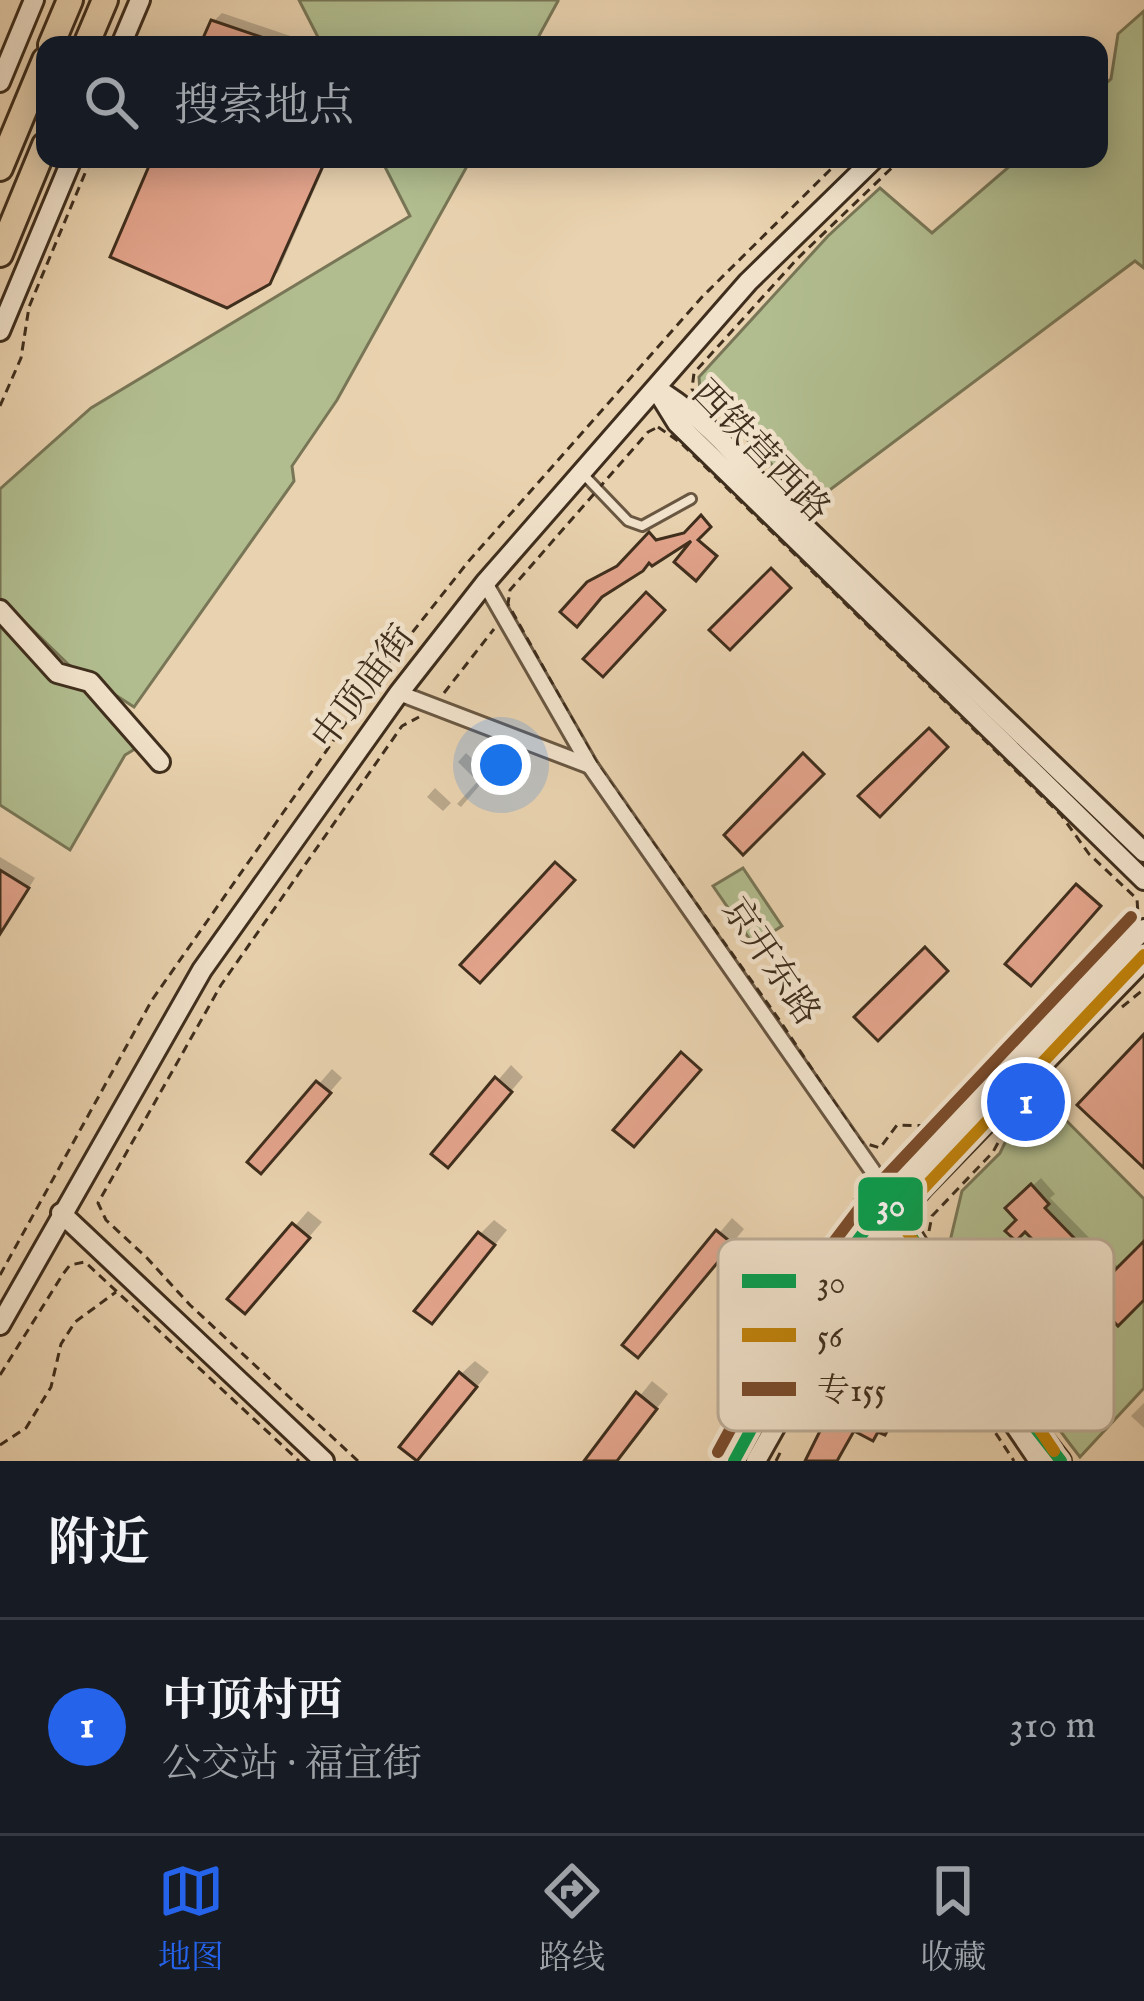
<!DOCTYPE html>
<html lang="zh">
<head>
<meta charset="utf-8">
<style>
  body { margin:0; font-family:"IM FELL English","Noto Serif SC",serif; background:#20242c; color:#f1f3f6 }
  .you { position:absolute; left:501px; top:765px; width:42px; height:42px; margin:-30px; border:9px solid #fff; border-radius:50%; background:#1a73e8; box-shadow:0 0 0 18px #1a73e833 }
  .badge { display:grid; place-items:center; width:78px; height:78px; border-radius:50%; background:#2563eb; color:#fff; font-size:39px; font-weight:700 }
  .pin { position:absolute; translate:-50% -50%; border:6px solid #fff; box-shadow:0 3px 12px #0006 }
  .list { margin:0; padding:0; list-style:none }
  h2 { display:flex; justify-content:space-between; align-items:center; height:156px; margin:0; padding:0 48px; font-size:51px }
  h2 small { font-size:39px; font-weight:400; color:#9ea1a6 }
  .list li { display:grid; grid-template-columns:78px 1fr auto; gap:36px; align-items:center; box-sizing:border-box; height:216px; padding:0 48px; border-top:3px solid #363941 }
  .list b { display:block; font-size:45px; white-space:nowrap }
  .list p { margin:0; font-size:39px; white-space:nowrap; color:#9ea1a6 }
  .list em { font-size:39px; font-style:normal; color:#9ea1a6 }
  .icon { flex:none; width:66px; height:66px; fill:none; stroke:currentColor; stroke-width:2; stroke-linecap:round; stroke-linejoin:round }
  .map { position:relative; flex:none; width:1144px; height:1461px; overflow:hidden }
  .search { position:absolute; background:#171b24; box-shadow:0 6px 30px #0003; left:36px; right:36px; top:36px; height:132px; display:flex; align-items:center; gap:30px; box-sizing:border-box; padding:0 42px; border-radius:24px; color:#9ea1a6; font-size:45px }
  .sheet { height:372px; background:#171b24 }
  nav { display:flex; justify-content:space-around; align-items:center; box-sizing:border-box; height:168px; border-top:3px solid #363941; background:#171b24; font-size:33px; color:#9ea1a6 }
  nav a { display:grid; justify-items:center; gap:6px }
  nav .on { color:#2563eb }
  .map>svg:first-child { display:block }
  .green { fill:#b1bd8f; stroke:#787656; stroke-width:3 }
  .shadow { fill:#0003 }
  .building { fill:#e3a48c; stroke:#3f2e1d; stroke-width:3 }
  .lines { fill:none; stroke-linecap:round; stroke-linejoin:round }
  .lane-casing { stroke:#6a5742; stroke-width:14 }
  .street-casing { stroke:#6a5742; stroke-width:20 }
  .secondary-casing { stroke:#3f2e1d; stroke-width:24 }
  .highway-casing { stroke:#3f2e1d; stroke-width:30 }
  .path { stroke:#3f2e1d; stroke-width:3; stroke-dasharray:9 6; stroke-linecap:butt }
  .lane { stroke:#f1e2cb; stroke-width:8 }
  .street { stroke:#f1e2cb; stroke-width:14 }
  .secondary { stroke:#f1e2cb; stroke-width:18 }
  .highway { stroke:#e9d2af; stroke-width:24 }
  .bus-1-casing { stroke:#f1e2cb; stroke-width:21 }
  .bus-2-casing { stroke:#f1e2cb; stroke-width:21 }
  .bus-3-casing { stroke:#f1e2cb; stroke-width:21 }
  .bus-1 { stroke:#03a04e; stroke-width:12 }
  .bus-2 { stroke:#c08209; stroke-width:12 }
  .bus-3 { stroke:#7a4b2a; stroke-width:12 }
  .labels { text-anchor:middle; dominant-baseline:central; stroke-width:9; stroke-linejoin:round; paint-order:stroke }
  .street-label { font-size:36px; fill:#3f2e1d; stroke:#f1e2cb }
  .key { fill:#f1e2cb; stroke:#bcac97; stroke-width:3 }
  .key-label { font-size:33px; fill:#3f2e1d }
  .line-badge { stroke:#f1e2cb; stroke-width:4.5 }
  .badge-label { font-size:33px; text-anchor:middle; font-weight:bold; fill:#fff }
</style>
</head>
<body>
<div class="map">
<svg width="1144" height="1461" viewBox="0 0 1144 1461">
  <rect width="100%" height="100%" fill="#e9d2af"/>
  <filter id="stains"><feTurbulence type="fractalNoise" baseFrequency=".00167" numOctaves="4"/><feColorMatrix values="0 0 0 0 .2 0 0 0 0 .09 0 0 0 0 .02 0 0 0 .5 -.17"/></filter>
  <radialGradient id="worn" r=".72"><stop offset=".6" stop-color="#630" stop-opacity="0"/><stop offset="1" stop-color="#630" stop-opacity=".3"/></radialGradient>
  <!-- green -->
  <g class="green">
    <polygon points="299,0 557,0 558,1 534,45 322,45"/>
    <polygon points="1144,11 1144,268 1135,261 811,504 700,392 699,377 828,236 880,188 932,233 1018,159 1099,159 1099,89 1111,79 1118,34"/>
    <polygon points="381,159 471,159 337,400 292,466 294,481 134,707 69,665 0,598 0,489 91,408 410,216"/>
    <polygon points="0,619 89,687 140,746 125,755 70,850 0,805"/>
    <polygon points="743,868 782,926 753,944 713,886"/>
    <path d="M1042 1096 1144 1199V1388L1080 1457C1031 1395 991 1324 946 1258L962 1191 1000 1153 1012 1128Z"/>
  </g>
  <!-- shadow -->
  <g class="shadow">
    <polygon points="222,13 317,45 203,45 213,22"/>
    <polygon points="155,159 328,159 278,272 269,282"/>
    <polygon points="466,753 482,768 473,777 458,762"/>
    <polygon points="477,782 480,785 461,807 457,804"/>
    <polygon points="435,788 451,803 443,811 427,797"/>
    <polygon points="0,857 35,878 0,934"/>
    <polygon points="511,1065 523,1077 461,1150 435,1154"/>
    <polygon points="332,1069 342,1078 274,1156 251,1162"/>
    <polygon points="1041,1178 1055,1194 1050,1198 1120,1269 1144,1245 1144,1296 1118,1322 1009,1208"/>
    <polygon points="308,1211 322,1222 258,1296 231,1299"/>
    <polygon points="732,1218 744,1229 652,1341 626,1345"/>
    <polygon points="494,1220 507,1230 445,1306 480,1234"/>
    <polygon points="891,1317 921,1334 917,1341 932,1349 893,1423 884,1431 856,1428 839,1461 808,1461 873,1332"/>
    <polygon points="475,1361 489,1372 431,1444 461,1374"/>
    <polygon points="652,1381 668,1394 616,1461 587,1461"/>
    <polygon points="1144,1403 1144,1428 1131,1416"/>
  </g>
  <!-- building -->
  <g class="building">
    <polygon points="211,20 279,43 279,45 200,45"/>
    <polygon points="152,159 326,159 270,284 227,308 110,257"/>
    <polygon points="701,515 711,527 698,540 717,556 696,581 674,562 691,541 652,566 649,563 643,571 602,597 577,627 560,612 587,582 617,566 649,532 656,540 684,533"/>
    <polygon points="771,568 791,588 730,650 709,630"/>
    <polygon points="646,592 665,610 603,677 583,659"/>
    <polygon points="929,728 948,747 880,817 858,796"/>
    <polygon points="803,753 824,774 743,855 724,835"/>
    <polygon points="555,862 575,880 480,983 460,965"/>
    <polygon points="0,870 29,888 0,934"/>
    <polygon points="1076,884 1101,906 1031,986 1005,964"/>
    <polygon points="925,947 948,971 878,1041 854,1017"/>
    <polygon points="1144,1034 1144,1168 1077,1105"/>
    <polygon points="681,1052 701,1070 634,1147 613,1130"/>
    <polygon points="495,1077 512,1092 448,1168 431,1154"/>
    <polygon points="316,1081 331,1093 261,1174 247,1162"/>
    <polygon points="1031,1184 1049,1204 1045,1208 1110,1275 1144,1241 1144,1300 1118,1326 1025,1232 1016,1241 1005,1231 1016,1220 1005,1208"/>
    <polygon points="292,1223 310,1238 245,1314 227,1299"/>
    <polygon points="716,1230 733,1244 638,1358 622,1345"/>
    <polygon points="478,1232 495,1245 432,1324 414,1311"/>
    <polygon points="880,1324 914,1343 910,1351 926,1359 885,1435 878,1432 873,1441 854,1431 837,1461 805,1461 870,1331 875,1333"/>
    <polygon points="459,1372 477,1387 417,1461 399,1447"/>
    <polygon points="636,1392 657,1409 617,1461 584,1461"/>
  </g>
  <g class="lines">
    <!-- lane casing -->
    <g class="lane-casing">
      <polyline id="lane" points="583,474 628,521 642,526 691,499"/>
    </g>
    <!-- street casing -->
    <g class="street-casing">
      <g id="street">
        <polyline points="485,583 590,766 872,1170 888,1200"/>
        <polyline points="399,693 590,766"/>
      </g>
    </g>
    <!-- secondary casing -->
    <g class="secondary-casing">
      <g id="secondary">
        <polyline points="121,45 140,0"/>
        <polyline points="0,82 34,0"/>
        <polyline points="0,331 72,159"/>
        <polyline points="656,389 677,423 1144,880"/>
        <path d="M665 394C700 417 728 445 753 477L1144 852"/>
        <polyline points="0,610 57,673 90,682 160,762"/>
        <polyline points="896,1210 1032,1424 1061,1461"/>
        <polyline points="61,1213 324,1461"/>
        <polyline points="886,1224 885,1232 903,1261 1039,1461"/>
        <polyline points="0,1325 202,970 399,693 485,583 748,282 874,159"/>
        <polyline points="734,1461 842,1261 888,1200 1144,929"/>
        <polyline points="756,1461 885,1232 923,1188 1144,960"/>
      </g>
    </g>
    <!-- highway casing -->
    <g class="highway-casing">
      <g id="highway">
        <polyline points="51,45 70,0"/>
        <polyline points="86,45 105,0"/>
        <polyline points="0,168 45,60"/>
        <polyline points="0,254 45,145"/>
      </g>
    </g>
    <!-- path -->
    <g class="path">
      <polyline points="697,396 692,389 694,373 797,259 901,159"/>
      <polyline points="0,406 21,358 29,307 91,159"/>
      <polygon points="658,427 681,443 1061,815 1089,854 1137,899 1138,914 933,1126 897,1125 880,1148 861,1142 778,1018 599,767 508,604 510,590 648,432"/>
      <polyline points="759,457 816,514"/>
      <polyline points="444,693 494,629"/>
      <polyline points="1122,1007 1144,989"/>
      <polyline points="929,1231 932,1216 993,1152 1007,1126"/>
      <path d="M829 1254C829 1222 854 1210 862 1184"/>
      <polyline points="0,1275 152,1000 385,667 468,562 702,297 841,159"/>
      <polyline points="866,1299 887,1286 905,1295 1014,1461"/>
      <polyline points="0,1375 63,1274 70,1265 85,1262 299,1461"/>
      <polyline points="0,1445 26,1428 51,1387 61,1344 75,1322 116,1292"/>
      <polyline points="358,1461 190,1305 147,1258 106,1220 98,1203 221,985 402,726 419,717"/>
      <polyline points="776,1461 782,1449"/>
    </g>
    <!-- lane -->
    <use href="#lane" class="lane"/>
    <!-- street -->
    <use href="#street" class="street"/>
    <!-- secondary -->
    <use href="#secondary" class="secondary"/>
    <!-- highway -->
    <use href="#highway" class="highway"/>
    <!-- bus-1 casing -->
    <g class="bus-1-casing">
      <polyline id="bus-1" points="734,1461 842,1261 888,1200 1032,1424 1061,1461"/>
    </g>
    <!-- bus-2 casing -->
    <g class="bus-2-casing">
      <polyline id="bus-2" points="1054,1451 904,1227 905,1208 1144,955"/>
    </g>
    <!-- bus-3 casing -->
    <g class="bus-3-casing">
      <polyline id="bus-3" points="718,1452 827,1251 874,1189 1131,917"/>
    </g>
    <!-- bus-1 -->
    <use href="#bus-1" class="bus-1"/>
    <!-- bus-2 -->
    <use href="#bus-2" class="bus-2"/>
    <!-- bus-3 -->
    <use href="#bus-3" class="bus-3"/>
  </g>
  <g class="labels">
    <!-- street labels -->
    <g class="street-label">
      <text transform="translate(760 452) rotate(46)">西铁营西路</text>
      <text transform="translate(364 688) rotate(-53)">中顶庙街</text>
      <text transform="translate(770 962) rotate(56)">京开东路</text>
    </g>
  </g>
  <!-- legend -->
  <rect x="718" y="1239" width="396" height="192" rx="18" class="key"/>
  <rect x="742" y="1274" width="54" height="14" fill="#03a04e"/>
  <rect x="742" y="1328" width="54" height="14" fill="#c08209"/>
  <rect x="742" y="1382" width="54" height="14" fill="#7a4b2a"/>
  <g class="key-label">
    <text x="817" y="1293">30</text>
    <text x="817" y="1347">56</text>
    <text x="817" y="1401">专155</text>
  </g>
  <rect class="line-badge" x="856" y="1175" width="69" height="58" rx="12" fill="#03a04e"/>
  <g class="badge-label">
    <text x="891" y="1216">30</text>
  </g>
  <rect width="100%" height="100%" filter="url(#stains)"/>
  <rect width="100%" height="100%" fill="url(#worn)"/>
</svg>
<div class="you"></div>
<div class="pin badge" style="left:1026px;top:1102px">1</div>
<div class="search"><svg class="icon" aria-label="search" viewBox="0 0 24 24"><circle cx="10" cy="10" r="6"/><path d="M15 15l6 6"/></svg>搜索地点</div>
</div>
<section class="sheet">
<h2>附近<small></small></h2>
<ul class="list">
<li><span class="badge">1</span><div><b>中顶村西</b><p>公交站 · 福宜街</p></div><em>310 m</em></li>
</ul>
</section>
<nav>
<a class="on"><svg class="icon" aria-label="map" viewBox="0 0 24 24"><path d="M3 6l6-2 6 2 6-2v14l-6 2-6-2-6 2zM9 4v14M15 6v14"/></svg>地图</a>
<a><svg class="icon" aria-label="directions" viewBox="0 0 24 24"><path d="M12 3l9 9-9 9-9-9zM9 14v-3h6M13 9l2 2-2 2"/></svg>路线</a>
<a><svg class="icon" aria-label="saved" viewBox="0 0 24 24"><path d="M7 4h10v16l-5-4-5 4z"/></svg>收藏</a>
</nav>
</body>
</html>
